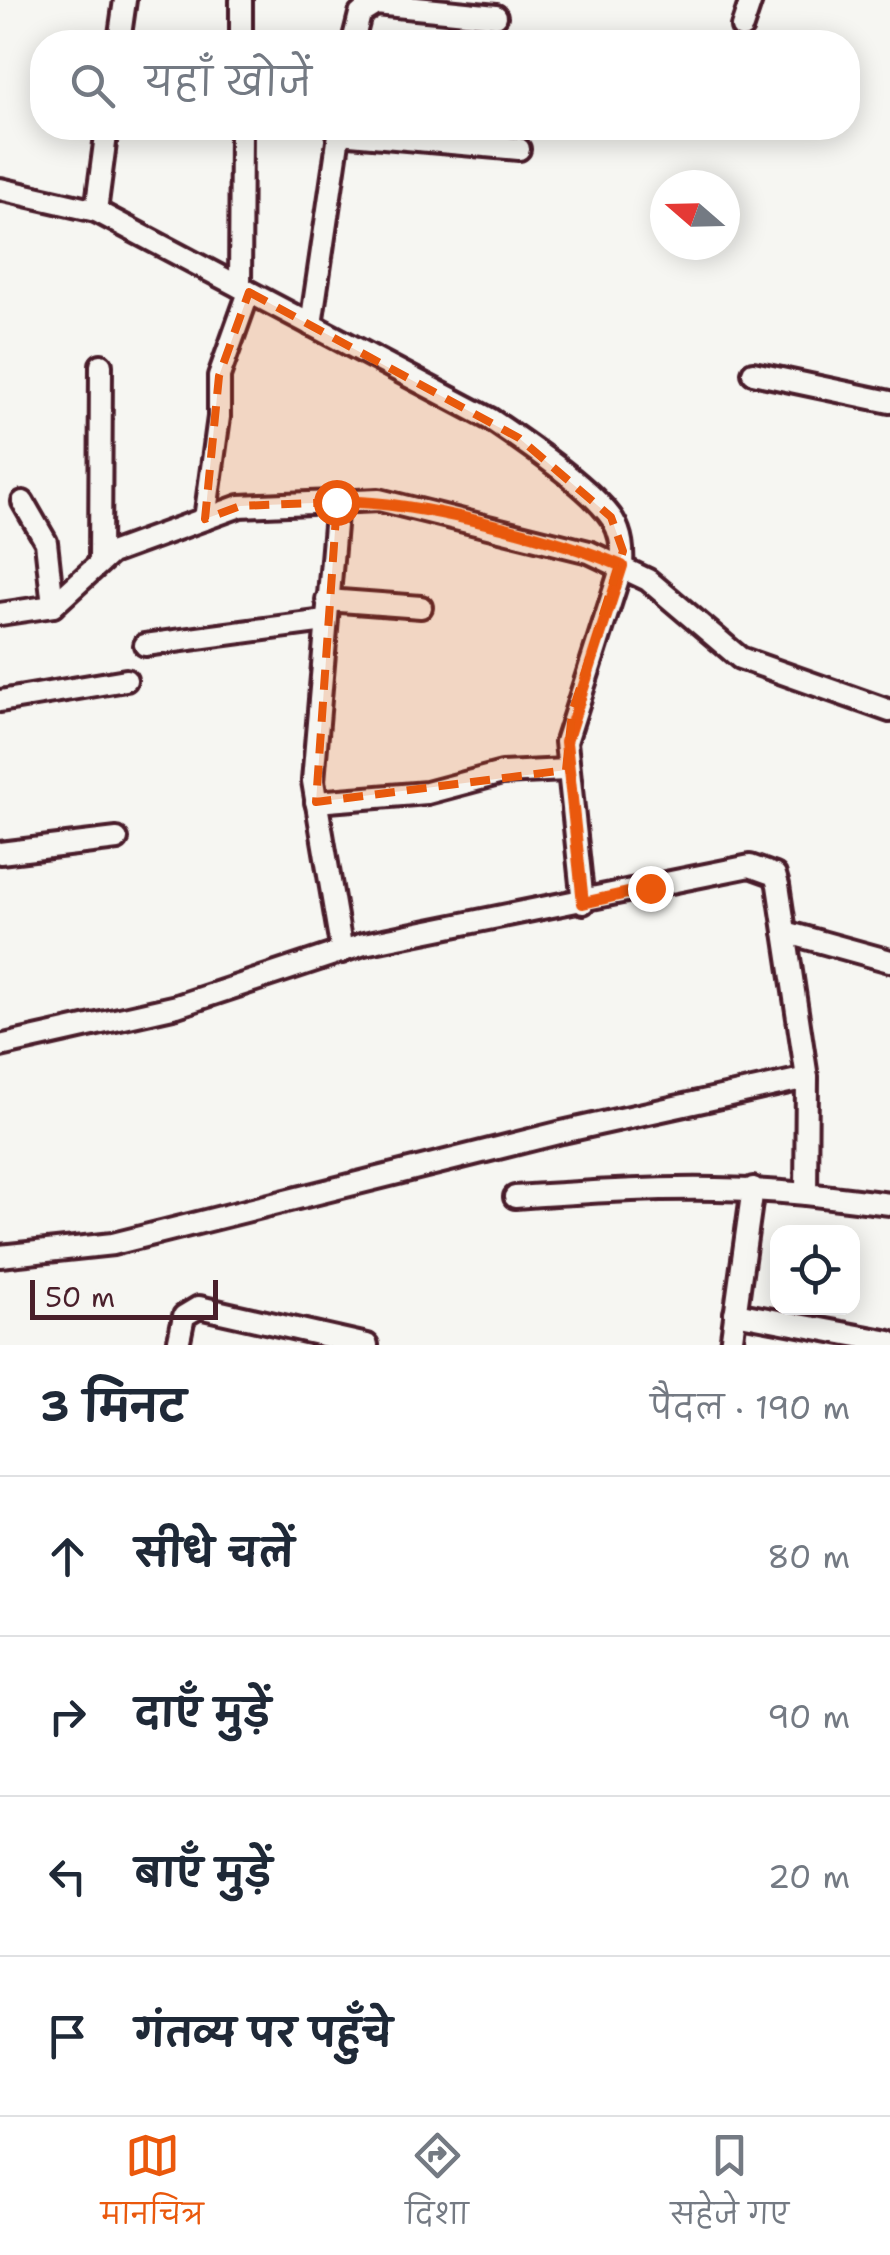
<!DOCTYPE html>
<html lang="hi">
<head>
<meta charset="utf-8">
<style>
  body { margin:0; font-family:"Shantell Sans","Playpen Sans Deva",sans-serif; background:#f6f6f7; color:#1f2937 }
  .controls { position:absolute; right:30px; bottom:30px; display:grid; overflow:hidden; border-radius:20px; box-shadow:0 5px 25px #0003 }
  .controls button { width:90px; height:90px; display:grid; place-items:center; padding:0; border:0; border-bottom:2px solid #e0e1e3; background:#fff; color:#1f2937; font:50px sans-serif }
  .compass { position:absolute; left:650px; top:170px; width:90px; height:90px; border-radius:50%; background:#fff; box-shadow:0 5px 25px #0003; rotate:290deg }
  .scale { position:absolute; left:30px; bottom:25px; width:188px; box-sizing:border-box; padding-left:10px; border:5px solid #4a1f2b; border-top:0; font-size:28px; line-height:35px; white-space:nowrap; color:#4a1f2b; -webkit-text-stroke:8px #f6f6f2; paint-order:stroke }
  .stop { position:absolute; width:30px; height:30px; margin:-22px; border:8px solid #ea580c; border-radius:50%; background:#fff }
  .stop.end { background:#ea580c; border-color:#fff; box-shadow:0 2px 10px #0008 }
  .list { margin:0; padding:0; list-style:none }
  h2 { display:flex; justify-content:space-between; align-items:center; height:130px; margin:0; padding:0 40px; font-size:42px }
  h2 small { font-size:32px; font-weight:400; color:#747a83 }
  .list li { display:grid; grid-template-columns:65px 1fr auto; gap:30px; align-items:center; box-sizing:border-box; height:160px; padding:0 40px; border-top:2px solid #e0e1e3 }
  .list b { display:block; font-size:38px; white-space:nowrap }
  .list em { font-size:32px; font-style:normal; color:#747a83 }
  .icon { flex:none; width:55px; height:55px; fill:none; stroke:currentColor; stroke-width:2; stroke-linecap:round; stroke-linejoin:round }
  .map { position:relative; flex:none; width:890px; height:1345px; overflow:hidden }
  .search { position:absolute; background:#fff; box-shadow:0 5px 25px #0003; left:30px; right:30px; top:30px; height:110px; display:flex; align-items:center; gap:25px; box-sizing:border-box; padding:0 35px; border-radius:40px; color:#747a83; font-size:38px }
  .sheet { height:770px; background:#fff }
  nav { display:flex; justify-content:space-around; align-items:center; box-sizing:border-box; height:140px; border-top:2px solid #e0e1e3; background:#fff; font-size:28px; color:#747a83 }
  nav a { display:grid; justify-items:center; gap:5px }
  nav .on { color:#ea580c }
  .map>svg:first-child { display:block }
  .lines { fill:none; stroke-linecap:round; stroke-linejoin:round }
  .street-casing { stroke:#4a1f2b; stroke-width:28 }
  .street { stroke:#f6f6f2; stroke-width:20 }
  .route { stroke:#ea580c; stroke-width:12 }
  .marked { fill:#e8590c; fill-opacity:0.2; stroke:#e8590c; stroke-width:8; stroke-dasharray:20 12; stroke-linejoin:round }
</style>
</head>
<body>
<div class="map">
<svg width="890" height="1345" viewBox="0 0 890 1345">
  <rect width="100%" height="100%" fill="#f6f6f2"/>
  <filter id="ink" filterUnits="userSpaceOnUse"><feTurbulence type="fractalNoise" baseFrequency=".01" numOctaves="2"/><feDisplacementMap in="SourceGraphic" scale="20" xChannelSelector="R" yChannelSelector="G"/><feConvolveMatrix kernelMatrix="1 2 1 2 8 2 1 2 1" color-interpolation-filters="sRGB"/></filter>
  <g filter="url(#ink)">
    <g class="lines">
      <!-- street casing -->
      <g class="street-casing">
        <g id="street">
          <polyline points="742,27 751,0"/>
          <polyline points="119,42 125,0"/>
          <polyline points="241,42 241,0"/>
          <polyline points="353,42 360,14 376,4 496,16"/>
          <polyline points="339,133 519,149"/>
          <path d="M0 189 96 211 490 419C523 441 592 488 613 520 622 535 623 550 622 566L566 742 583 903"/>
          <polyline points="96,211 107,128"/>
          <polyline points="240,287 241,128"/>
          <polyline points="311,325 340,128"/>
          <polyline points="753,373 890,402"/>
          <polyline points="23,502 46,542 53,606"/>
          <polyline points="337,502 313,781 342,952"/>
          <polyline points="205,519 219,417 219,376 249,292"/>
          <polyline points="100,562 101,365"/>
          <polyline points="327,600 421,607"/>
          <polyline points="0,614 53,606 111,553 240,506 379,500 589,552 648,580 740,658 890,711"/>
          <polyline points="145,645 325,621"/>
          <polyline points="0,701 126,680"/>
          <polyline points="316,802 427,793 502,773 566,770"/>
          <polyline points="0,853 117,839"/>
          <polyline points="785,932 890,961"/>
          <polyline points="0,1046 177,1006 364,944 750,866 775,875 778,885 807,1078 806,1194 890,1204"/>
          <path d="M515 1197C613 1190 709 1184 806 1194"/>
          <polyline points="0,1256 113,1244 562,1132 807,1078"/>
          <polyline points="735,1313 890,1342"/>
          <polyline points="178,1345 184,1316 199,1307 367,1345"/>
          <polyline points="731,1345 753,1188"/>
        </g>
      </g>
      <!-- street -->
      <use href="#street" class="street"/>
    </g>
  </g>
  <g class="lines" filter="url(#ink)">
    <!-- route -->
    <path class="route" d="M336 502C409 499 555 537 622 566L566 742 583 903 650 888"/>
  </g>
  <!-- marked area -->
  <path class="marked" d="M249 292 519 438 611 517 623 551 572 713 566 770 316 802 337 502 240 506 205 519 219 376Z"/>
</svg>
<div class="controls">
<button><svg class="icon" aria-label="locate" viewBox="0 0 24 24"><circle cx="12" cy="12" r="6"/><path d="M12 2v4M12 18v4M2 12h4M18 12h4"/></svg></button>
</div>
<svg class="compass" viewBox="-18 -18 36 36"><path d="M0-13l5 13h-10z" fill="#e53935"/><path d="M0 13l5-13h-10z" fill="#747a83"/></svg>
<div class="scale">50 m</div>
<div class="stop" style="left:336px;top:502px"></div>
<div class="stop end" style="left:650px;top:888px"></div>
<div class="search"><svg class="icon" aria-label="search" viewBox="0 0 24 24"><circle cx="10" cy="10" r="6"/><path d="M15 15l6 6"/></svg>यहाँ खोजें</div>
</div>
<section class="sheet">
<h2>3 मिनट<small>पैदल · 190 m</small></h2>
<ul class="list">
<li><svg class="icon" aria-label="ahead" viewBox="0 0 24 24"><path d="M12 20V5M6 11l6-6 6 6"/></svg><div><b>सीधे चलें</b></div><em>80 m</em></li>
<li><svg class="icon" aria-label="right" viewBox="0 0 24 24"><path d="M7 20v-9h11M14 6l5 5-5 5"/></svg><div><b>दाएँ मुड़ें</b></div><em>90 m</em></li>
<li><svg class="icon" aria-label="left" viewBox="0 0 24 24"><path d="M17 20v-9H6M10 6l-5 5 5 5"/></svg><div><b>बाएँ मुड़ें</b></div><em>20 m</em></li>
<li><svg class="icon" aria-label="arrive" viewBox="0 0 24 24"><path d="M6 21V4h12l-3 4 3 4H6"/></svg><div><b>गंतव्य पर पहुँचे</b></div></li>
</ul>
</section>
<nav>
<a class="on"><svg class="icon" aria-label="map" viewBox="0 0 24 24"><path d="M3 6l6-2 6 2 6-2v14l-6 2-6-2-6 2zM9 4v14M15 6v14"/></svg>मानचित्र</a>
<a><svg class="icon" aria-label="directions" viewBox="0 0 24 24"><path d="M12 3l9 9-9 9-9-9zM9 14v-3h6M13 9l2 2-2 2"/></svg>दिशा</a>
<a><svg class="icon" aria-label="saved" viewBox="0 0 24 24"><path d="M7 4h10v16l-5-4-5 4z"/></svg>सहेजे गए</a>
</nav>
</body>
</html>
